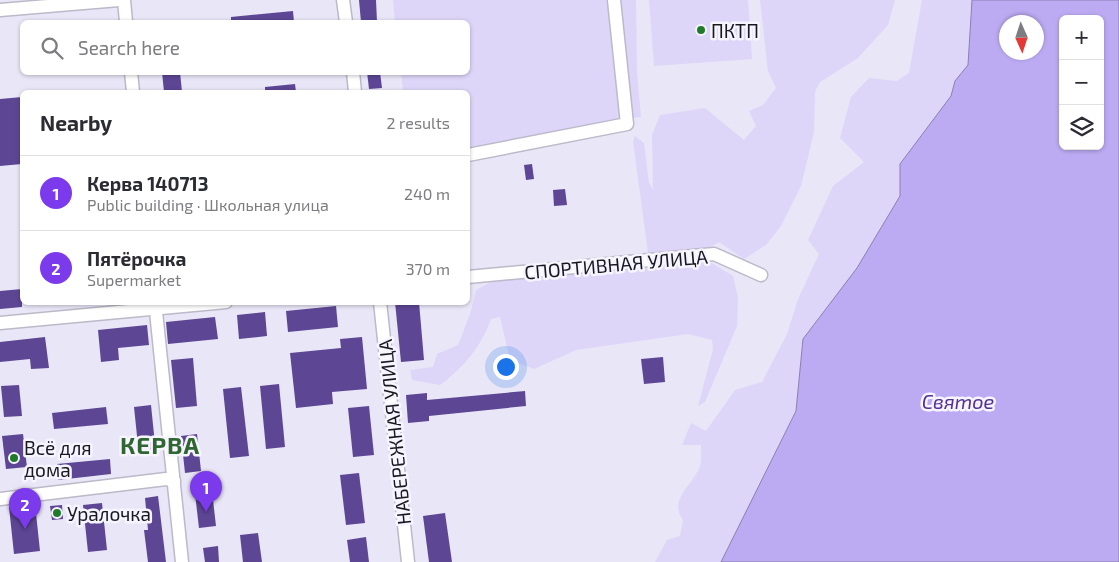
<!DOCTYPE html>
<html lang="en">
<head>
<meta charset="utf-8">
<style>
  body { margin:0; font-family:"Exo 2",sans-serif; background:#f7f7f7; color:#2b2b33 }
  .controls { position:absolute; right:15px; top:15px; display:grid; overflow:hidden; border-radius:8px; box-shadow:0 1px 4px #0004 }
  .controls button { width:45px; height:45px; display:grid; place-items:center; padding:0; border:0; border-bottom:1px solid #e1e1e2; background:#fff; color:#2b2b33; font:25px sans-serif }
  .compass { position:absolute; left:999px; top:15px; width:45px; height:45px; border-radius:50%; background:#fff; box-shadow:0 1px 4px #0004; rotate:177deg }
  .you { position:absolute; left:505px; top:366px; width:18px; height:18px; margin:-12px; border:4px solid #fff; border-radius:50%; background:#1a73e8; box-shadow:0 0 0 8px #1a73e833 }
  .badge { display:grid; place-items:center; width:32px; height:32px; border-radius:50%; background:#7c3aed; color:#fff; font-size:16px; font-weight:700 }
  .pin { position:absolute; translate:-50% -41px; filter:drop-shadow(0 1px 2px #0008) }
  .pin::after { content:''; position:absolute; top:26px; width:18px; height:15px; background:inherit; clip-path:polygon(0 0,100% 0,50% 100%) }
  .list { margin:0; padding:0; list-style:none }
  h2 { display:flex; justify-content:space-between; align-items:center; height:65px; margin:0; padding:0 20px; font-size:21px }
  h2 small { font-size:16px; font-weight:400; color:#7c7c81 }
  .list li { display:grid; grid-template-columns:32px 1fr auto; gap:15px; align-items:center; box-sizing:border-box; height:75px; padding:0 20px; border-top:1px solid #e1e1e2 }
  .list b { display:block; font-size:19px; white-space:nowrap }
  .list p { margin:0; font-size:16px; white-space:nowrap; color:#7c7c81 }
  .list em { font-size:16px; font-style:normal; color:#7c7c81 }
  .icon { flex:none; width:28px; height:28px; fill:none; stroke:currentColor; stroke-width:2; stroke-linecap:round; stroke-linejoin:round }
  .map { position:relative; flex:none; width:1119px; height:562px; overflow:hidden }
  .search { position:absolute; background:#fff; box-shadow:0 1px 4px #0004; left:20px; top:20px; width:450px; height:55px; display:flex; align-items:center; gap:12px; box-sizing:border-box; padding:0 18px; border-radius:8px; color:#7c7c81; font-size:19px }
  .panel { position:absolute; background:#fff; box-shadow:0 1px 4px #0004; left:20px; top:90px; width:450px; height:215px; border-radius:8px }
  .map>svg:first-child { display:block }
  .green { fill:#ddd6f8 }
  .water { fill:#bcabf2; stroke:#8b7fb2; fill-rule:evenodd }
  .building { fill:#5d4694 }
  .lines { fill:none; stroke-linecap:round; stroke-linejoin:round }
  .minor-casing { stroke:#bcb9c9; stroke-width:15 }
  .minor { stroke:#fff; stroke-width:12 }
  .poi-dot { fill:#207a2a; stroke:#f6f4fe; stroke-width:2 }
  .labels { text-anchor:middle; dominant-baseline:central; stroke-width:5; stroke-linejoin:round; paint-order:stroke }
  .poi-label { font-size:19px; fill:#19181e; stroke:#f6f4fe; text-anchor:start }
  .street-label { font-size:19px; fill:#19181e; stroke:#f6f4fe }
  .water-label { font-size:20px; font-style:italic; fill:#533194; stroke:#f6f4fe }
  .district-label { font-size:24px; font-weight:bold; letter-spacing:1px; fill:#306632; stroke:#f6f4fe }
</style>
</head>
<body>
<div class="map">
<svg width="1119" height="562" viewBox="0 0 1119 562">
  <rect width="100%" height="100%" fill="#e9e6f7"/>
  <!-- green -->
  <g class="green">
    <polygon points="393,0 607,0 623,121 468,151 468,92 403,92 401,73 468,72 468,22 395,22"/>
    <polygon points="621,0 636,0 637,73 641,117 631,118"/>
    <polygon points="649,0 748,0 752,59 654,66"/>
    <path d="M760 0H895L888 25 858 58 820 82 815 92 814 132 801 186 781 226 766 245 744 259 719 242 708 248 710 262 733 276 738 298 737 326 705 402 698 406 713 349 712 340 688 334 576 350 534 369 510 360 500 317 491 319C481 347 464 367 440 385L412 380 410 370 433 367 437 354 458 345 470 314 476 290 515 270 646 257 648 253 633 141 635 136 644 143 649 183 653 190 652 135 660 115 705 108 744 140 756 126 749 111 763 105 776 88 768 71Z"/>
    <path d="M922 0H972L968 65 955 81 951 96 900 164V196L857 268 803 339 796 411 721 562H655L667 540 680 536 683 520C669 500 690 487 699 469 702 462 701 452 701 445H682L691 423 706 431 735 390 762 382 787 334 798 299 819 254 808 240 833 186 864 162 840 138 851 97 869 78 897 81 909 73Z"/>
  </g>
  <!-- water -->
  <path class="water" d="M972 0H1119V562H721L796 411 803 339 857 268 900 196V164L951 96 955 81 968 65ZM1063 19H1100V146H1063ZM1006 22H1036V52H1006Z"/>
  <!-- building -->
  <g class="building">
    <polygon points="359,0 376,0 377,22 361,22"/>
    <polygon points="293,11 294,22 231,22 231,17"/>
    <polygon points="162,72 180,72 182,92 164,92"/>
    <polygon points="367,72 380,72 382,88 369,89"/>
    <polygon points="295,84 296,92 265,92 265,87"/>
    <polygon points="22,97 22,164 0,166 0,99"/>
    <polygon points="532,164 534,179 526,180 524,165"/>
    <polygon points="565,189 567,205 554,206 553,190"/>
    <polygon points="22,289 22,307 0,309 0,291"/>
    <polygon points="395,302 419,302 424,360 401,362"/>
    <polygon points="336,306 338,327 288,332 286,311"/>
    <polygon points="265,312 267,336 239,339 237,315"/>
    <polygon points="215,317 218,339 168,344 166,322"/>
    <polygon points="147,325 149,345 118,348 119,360 101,362 98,330"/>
    <polygon points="45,337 49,368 31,369 30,359 0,362 0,342"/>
    <polygon points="362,337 367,389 332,392 333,404 296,408 290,353 341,348 340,339"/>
    <polygon points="663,357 665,382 644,384 641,359"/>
    <polygon points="193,358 197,406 176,408 171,360"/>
    <polygon points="279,384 285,447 266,449 260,386"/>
    <polygon points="19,385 22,416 4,417 1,386"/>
    <polygon points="241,387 249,456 230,458 223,389"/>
    <polygon points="525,391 526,406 429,416 429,421 408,423 406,395 427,393 427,400"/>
    <polygon points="151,405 156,454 139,455 134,407"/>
    <polygon points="369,406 374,455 353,457 348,408"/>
    <polygon points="106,407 108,424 54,429 52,413"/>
    <polygon points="23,434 27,467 6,469 2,436"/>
    <polygon points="197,434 201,471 185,473 181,436"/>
    <polygon points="110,459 111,474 58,480 57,464"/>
    <polygon points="359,473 365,523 346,525 340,475"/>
    <polygon points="212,491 216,526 199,528 195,494"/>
    <polygon points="158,496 166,562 148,562 144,530 148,530 145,498"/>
    <polygon points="102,503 107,550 88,552 83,505"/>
    <polygon points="35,504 40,551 14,554 9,507"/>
    <polygon points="62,505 63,519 52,520 50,506"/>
    <polygon points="445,513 452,562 429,562 423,516"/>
    <polygon points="258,533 262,562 243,562 240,535"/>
    <polygon points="366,537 369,562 350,562 347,540"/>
    <polygon points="218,546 219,562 205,562 203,548"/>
  </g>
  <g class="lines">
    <!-- minor casing -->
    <g class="minor-casing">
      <g id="minor">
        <polyline points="124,0 126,22"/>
        <polyline points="343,0 346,22"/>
        <polyline points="0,10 119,0"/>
        <polyline points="131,72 133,92"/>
        <polyline points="353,72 355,92"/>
        <polyline points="468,155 627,124 614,0"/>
        <polyline points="468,277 714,254 761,275"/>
        <polyline points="155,302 182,562"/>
        <polyline points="380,302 408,562"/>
        <polyline points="0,323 226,302"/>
        <polyline points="0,499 166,479 174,481"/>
      </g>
    </g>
    <!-- minor -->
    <use href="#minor" class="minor"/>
  </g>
  <!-- markers -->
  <g class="poi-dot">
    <circle cx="701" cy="30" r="5"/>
    <circle cx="14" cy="458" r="5"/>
    <circle cx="57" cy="513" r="5"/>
  </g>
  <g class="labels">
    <!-- poi labels -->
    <g class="poi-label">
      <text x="711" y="30">ПКТП</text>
      <text x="24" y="447">Всё для<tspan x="24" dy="22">дома</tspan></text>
      <text x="67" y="513">Уралочка</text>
    </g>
    <!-- street labels -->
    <g class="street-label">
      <text transform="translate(616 264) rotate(-5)">СПОРТИВНАЯ УЛИЦА</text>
      <text transform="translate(394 432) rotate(-96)">НАБЕРЕЖНАЯ УЛИЦА</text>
    </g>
    <!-- water labels -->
    <g class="water-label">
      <text x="958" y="401">Святое</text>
    </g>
    <!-- district labels -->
    <g class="district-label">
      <text x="160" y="444">КЕРВА</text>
    </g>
  </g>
</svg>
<div class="controls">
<button>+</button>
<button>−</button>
<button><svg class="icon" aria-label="layers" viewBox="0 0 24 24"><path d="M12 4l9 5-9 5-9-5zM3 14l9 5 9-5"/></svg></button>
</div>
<svg class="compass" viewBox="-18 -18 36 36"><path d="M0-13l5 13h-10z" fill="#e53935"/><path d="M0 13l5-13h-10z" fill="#7c7c81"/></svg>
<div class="you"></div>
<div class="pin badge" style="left:206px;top:512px">1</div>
<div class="pin badge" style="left:25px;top:529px">2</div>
<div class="search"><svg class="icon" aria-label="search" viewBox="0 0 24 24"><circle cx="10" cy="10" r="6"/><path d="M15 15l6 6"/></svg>Search here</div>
<section class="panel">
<h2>Nearby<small>2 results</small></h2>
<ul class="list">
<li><span class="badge">1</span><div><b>Керва 140713</b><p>Public building · Школьная улица</p></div><em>240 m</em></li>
<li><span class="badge">2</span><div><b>Пятёрочка</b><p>Supermarket</p></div><em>370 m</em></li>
</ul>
</section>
</div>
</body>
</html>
